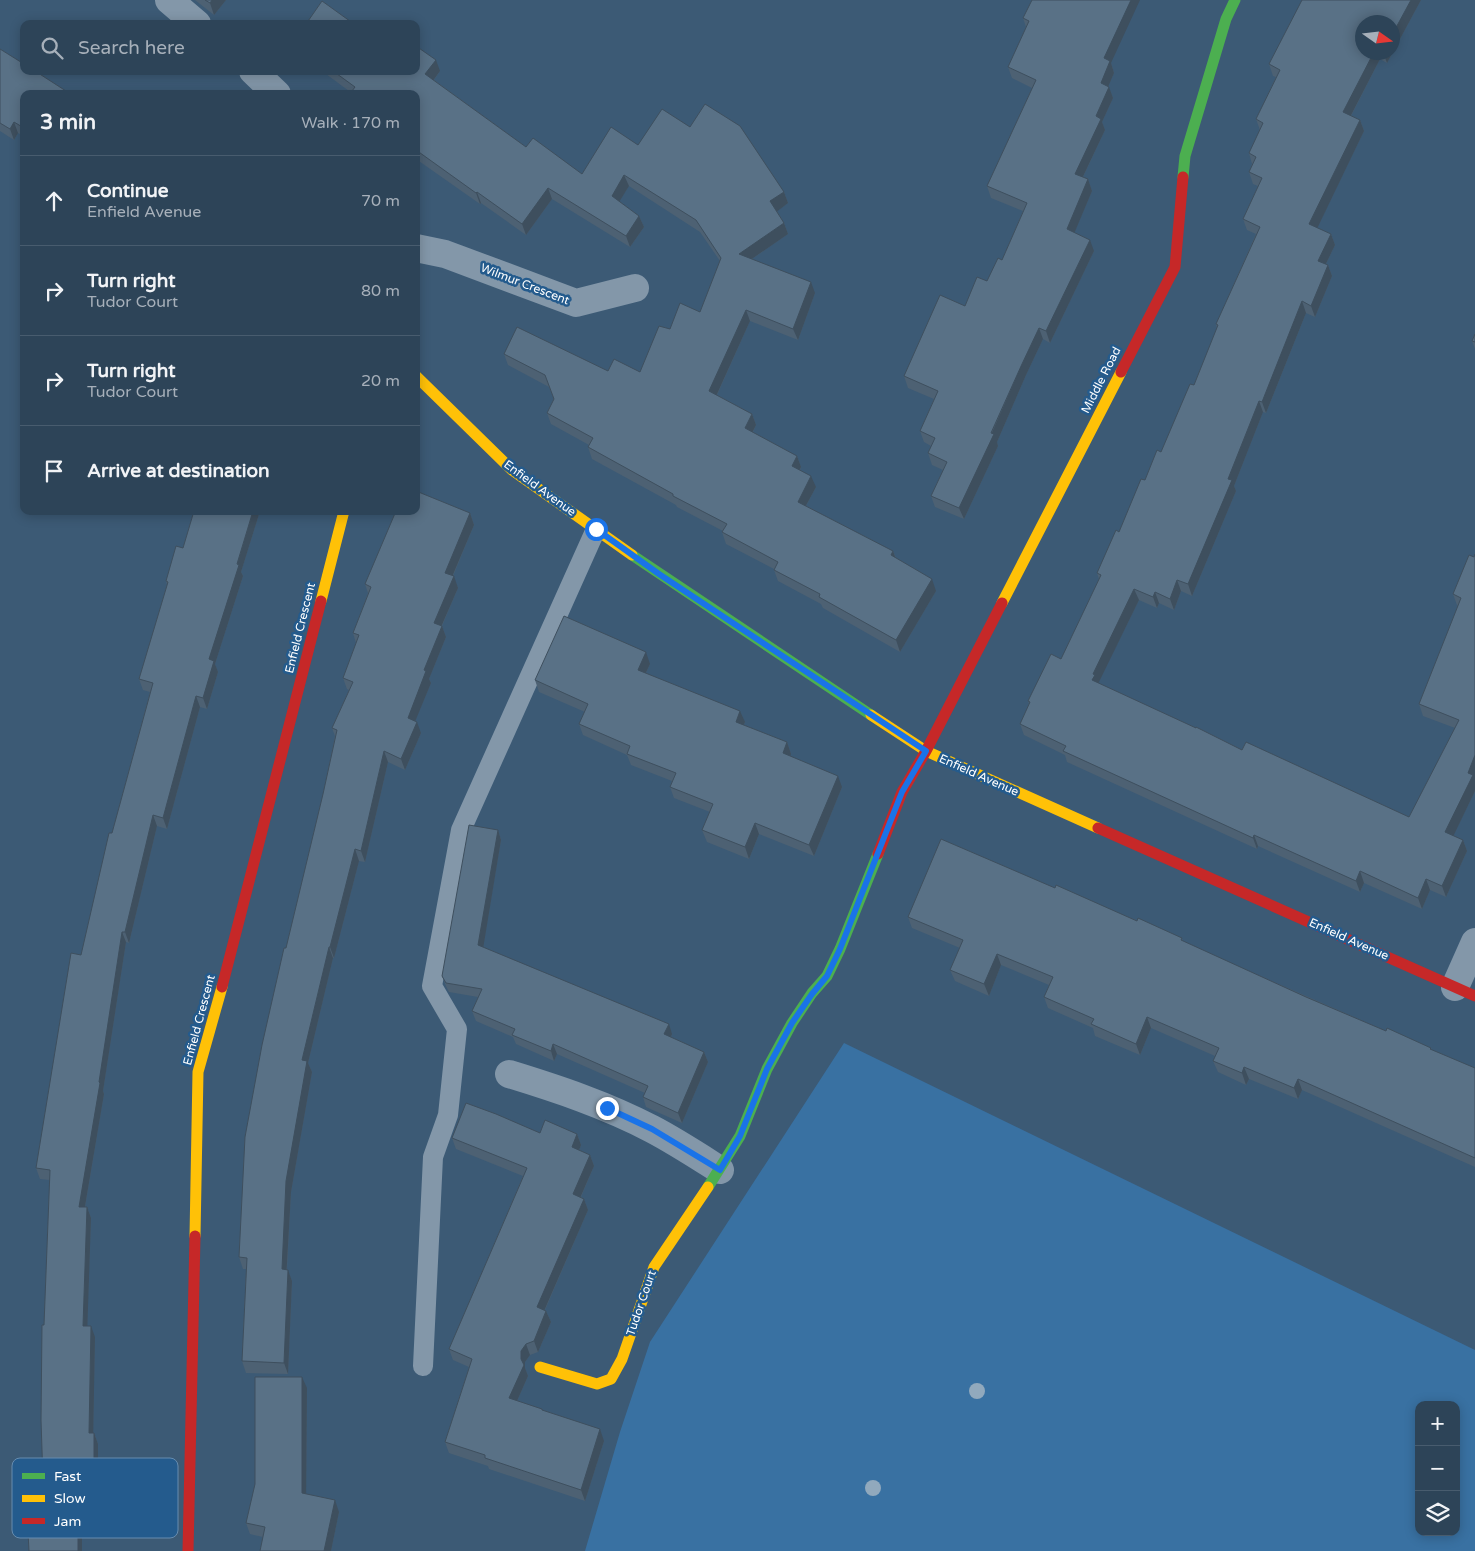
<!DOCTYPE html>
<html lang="en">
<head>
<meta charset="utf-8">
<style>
  body { margin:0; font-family:"Varela Round",sans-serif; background:#394e61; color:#f1f3f6 }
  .controls { position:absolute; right:15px; bottom:15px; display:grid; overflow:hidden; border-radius:10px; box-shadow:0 2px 12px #0003 }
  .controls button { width:45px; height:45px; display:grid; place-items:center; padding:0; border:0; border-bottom:1px solid #485c6e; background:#2d4458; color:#f1f3f6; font:25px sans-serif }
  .compass { position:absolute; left:1355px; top:15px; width:45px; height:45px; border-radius:50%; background:#2d4458; box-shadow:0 2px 12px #0003; rotate:104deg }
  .stop { position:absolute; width:15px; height:15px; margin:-11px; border:4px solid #1a73e8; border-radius:50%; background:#fff }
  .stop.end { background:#1a73e8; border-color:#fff; box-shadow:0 1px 5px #0008 }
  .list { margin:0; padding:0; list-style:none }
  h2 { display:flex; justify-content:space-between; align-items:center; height:65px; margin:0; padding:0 20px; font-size:21px }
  h2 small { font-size:16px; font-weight:400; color:#a7b0ba }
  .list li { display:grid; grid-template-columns:32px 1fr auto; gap:15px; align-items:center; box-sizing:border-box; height:90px; padding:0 20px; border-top:1px solid #485c6e }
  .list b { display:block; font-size:19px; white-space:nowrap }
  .list p { margin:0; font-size:16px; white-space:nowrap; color:#a7b0ba }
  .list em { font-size:16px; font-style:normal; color:#a7b0ba }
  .icon { flex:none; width:28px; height:28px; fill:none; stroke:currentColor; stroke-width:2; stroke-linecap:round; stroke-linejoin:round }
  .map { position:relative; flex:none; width:1475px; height:1551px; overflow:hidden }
  .search { position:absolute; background:#2d4458; box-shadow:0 2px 12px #0003; left:20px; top:20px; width:400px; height:55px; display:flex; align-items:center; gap:12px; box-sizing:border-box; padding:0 18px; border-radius:10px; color:#a7b0ba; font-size:19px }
  .panel { position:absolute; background:#2d4458; box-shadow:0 2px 12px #0003; left:20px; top:90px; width:400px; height:425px; border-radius:10px }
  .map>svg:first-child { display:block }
  .green { fill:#3971a2; fill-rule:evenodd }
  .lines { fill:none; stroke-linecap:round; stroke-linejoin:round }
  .lane { stroke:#8397a9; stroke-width:20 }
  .street { stroke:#8397a9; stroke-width:28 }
  .fast { stroke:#4caf50; stroke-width:11 }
  .slow { stroke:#ffc107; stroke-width:11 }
  .jam { stroke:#c62828; stroke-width:11 }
  .tree { fill:#91a9bd }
  .wall { fill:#4d6173; fill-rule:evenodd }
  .shaded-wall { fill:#3e4f5e }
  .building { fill:#597186; stroke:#3e4f5e }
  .route { stroke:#1a73e8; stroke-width:6 }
  .labels { text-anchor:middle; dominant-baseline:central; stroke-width:5; stroke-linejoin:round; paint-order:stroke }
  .street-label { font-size:12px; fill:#fff; stroke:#245b8d }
  .key { fill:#245b8d; stroke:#668caf; stroke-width:1 }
  .key-label { font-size:14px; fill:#fff }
</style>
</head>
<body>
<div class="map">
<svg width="1475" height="1551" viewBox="0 0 1475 1551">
  <rect width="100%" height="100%" fill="#3c5a75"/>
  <!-- green -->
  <path class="green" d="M844 1043 1475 1350V1551H585L620 1432 650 1342ZM1419 1405H1456V1532H1419Z"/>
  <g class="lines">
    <!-- lane -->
    <polyline class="lane" points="423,1366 433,1157 448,1115 457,1029 432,986 461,830 596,529"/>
    <!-- street -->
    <g class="street">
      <polyline points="169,0 197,24"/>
      <polyline points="253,71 277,94"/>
      <polyline points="416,248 445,254 576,303 635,288"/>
      <polyline points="1455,987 1475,942"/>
      <path d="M509 1074C558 1089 606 1105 652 1129 675 1141 698 1156 720 1170"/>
    </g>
    <!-- fast -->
    <g class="fast">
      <polyline points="1183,177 1185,156 1226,19 1235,0"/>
      <polyline points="632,555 871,715"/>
      <polyline points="708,1187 740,1136 767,1069 792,1023 812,993 827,976 840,949 878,854"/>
    </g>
    <!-- slow -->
    <g class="slow">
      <polyline points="416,376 512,470 632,555"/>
      <polyline points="321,601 344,511"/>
      <polyline points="1002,603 1121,372"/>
      <polyline points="871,715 926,751 1098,828"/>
      <polyline points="195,1236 198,1072 222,987"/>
      <polyline points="540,1367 597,1384 611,1379 622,1359 654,1267 708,1187"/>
    </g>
    <!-- jam -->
    <g class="jam">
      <polyline points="1121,372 1175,267 1183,177"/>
      <polyline points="1098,828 1475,996"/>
      <polyline points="878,854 902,792 926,751 1002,603"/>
      <polyline points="222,987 321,601"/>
      <polyline points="188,1551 195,1236"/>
    </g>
  </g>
  <!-- trees -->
  <g class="tree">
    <circle cx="977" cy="1391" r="8"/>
    <circle cx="873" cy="1488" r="8"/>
  </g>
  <!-- wall -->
  <g class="wall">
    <polygon points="195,0 226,0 214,15"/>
    <path d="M1302 0H1421L1387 63 1380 59 1351 116 1360 120 1364 131 1317 228 1331 234 1335 245 1326 264 1328 265 1332 276 1315 317 1306 313 1266 413 1263 412 1234 486 1236 491 1192 596 1181 591 1174 610 1159 603 1157 608 1139 600 1098 683 1196 728V727L1242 750 1246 742 1409 817 1455 728 1423 716 1419 704 1458 606 1457 605 1453 594 1469 555 1474 557 1475 554V791L1453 836 1463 840 1467 851 1446 897 1430 890 1422 909 1364 883 1360 892 1258 846 1257 849 1067 762 1065 755 1024 735 1020 724 1029 704 1028 701 1051 654 1061 659 1099 579 1097 573 1116 530 1119 532 1141 479 1145 480 1157 450 1161 452 1190 384 1194 385 1217 328 1216 324 1256 234 1247 230 1243 219 1258 186 1253 184 1249 172 1252 164 1249 153 1260 130 1256 119 1276 77 1273 76 1269 64ZM1362 22H1392V52H1362Z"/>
    <polygon points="1023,18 1111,63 1114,73 1108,86 1113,98 1102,122 1105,130 1083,177 1088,179 1092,191 1074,233 1094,251 1050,343 1043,339 1026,375 997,442 998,446 964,519 935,507 931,496 943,470 932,465 928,453 931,446 924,442 920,431 934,399 908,388 904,376 987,281 1002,260 1023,211 991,198 987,186 1032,88 1012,78 1008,67 1026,27"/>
    <polygon points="0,49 66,91 67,94 24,94 24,136 18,133 14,140 0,131"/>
    <polygon points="322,71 440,71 434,80 526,147 582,174 638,145 784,192 788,203 777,211 784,223 788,234 752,259 815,293 798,340 750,321 717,395 752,414 756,425 753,432 797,456 801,467 800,470 816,487 806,506 893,551 896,558 936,591 900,652 823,608 821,604 778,581 774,570 774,569 726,544 722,532 723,531 677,507 676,505 592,459 588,447 589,445 551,424 547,413 554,399 549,387 508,365 504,354 608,371 640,372 670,329 700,312 720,261 700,232 629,186 619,201 639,216 644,227 630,247 552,199 526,235 481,203 480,204 416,159 416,94 353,94"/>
    <polygon points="1475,334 1475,349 1472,341"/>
    <polygon points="194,511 260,511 241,572 243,576 215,664 218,672 207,709 200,707 167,829 157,826 129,943 126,942 103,1091 104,1094 85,1207 87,1207 91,1218 87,1326 95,1337 93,1433 94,1433 98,1444 98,1481 94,1482 93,1529 82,1528 38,1532 43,1480 44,1325 50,1180 40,1179 36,1168 81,955 112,833 150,692 143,690 139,679 167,585 166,581 183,548"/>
    <polygon points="470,513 474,525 453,576 458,588 442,626 446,637 429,679 431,683 415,721 421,733 405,770 388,762 365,862 359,861 334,958 333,958 308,1063 312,1072 291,1192 287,1269 292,1281 288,1374 246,1373 242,1361 246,1269 243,1269 239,1257 286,948 323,794 335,736 332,728 349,690 347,689 343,678 356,643 353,633 368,593 365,584"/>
    <polygon points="650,664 646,673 745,722 744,725 787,742 791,754 790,756 842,787 814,856 759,834 749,859 707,842 702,830 710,812 674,798 670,787 672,781 631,765 627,755 583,735 579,724 585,712 539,692 535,680"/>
    <polygon points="498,830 501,840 483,947 672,1034 671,1037 704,1052 708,1062 682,1123 646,1107 643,1097 645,1093 557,1054 554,1061 516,1044 513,1037 476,1021 472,1011 478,997 449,992 446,986 442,976"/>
    <polygon points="1055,888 1182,938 1183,942 1386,1031 1431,1048 1432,1050 1475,1068 1475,1167 1302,1090 1298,1099 1249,1079 1246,1085 1218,1072 1213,1061 1215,1056 1151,1028 1140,1055 1095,1036 1093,1028 1048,1008 1044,997 1049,985 1001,965 989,996 955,981 950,970 960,948 912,928 908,917"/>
    <polygon points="540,1133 577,1134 581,1145 579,1150 590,1155 594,1166 581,1197 584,1199 588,1210 545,1310 546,1311 551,1322 538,1352 530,1355 525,1362 525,1368 528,1376 517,1401 542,1410 604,1441 585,1501 489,1469 488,1466 449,1453 445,1442 469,1367 453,1360 449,1349 523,1176 456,1149 452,1138"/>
    <polygon points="307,1388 306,1494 339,1512 331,1551 260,1551 263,1537 250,1534 246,1523"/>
  </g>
  <!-- shaded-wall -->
  <g class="shaded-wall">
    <polygon points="212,0 226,0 214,15 210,3"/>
    <polygon points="1131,0 1140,0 1111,63 1114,73 1105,94 1101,83 1104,58"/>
    <polygon points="1411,0 1421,0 1387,63 1383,52 1392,52 1392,35"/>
    <polygon points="1374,52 1378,52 1380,59 1347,123 1343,112"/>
    <polygon points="436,60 440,71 430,85 425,74"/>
    <polygon points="1109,87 1113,98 1102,122 1105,130 1079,185 1075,174 1096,116"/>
    <polygon points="1360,120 1364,131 1314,235 1309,224"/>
    <polygon points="14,122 18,133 14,140 10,129"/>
    <polygon points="624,175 629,186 616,207 612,196"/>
    <polygon points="1088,179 1092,191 1071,241 1067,229"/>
    <polygon points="548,188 552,199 526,235 522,224"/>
    <polygon points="477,192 481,203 480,204 476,193"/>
    <polygon points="784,192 788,203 775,213 770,201"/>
    <polygon points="639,216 644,227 630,247 626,236"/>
    <polygon points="784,223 788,234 743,265 739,254"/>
    <polygon points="1331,234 1335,245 1322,272 1318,261"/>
    <polygon points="1090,240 1094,251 1050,343 1046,331"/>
    <polygon points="1328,265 1332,276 1315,317 1311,306"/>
    <polygon points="811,282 815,293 798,340 793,329"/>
    <polygon points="1302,301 1306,313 1266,413 1262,402"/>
    <polygon points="746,310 750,321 713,403 709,391"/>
    <polygon points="1039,328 1043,339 1026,375 997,442 998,446 964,519 959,508 1022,364"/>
    <polygon points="1259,401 1263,412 1234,486 1236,491 1192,596 1188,584 1228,479"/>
    <polygon points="752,414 756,425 749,439 745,428"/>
    <polygon points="797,456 801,467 796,477 792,466"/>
    <polygon points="811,476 816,487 802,513 798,502"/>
    <polygon points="253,511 260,511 241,572 243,576 215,664 218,672 207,709 203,698 209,659"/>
    <polygon points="470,513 474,525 449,584 445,573"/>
    <polygon points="893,551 897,562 891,555"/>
    <polygon points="454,576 458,588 438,634 434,623"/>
    <polygon points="932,579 936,591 900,652 896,640"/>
    <polygon points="1177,580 1181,591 1174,610 1170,599"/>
    <polygon points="1134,589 1139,600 1098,684 1092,680 1093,674"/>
    <polygon points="1155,592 1159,603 1157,608 1153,597"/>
    <polygon points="442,626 446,637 429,679 431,683 412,729 408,718 424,670"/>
    <polygon points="646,652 650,664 642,681 638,670"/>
    <polygon points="196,696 200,707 167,829 163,818"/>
    <polygon points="740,711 745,722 740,733 736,722"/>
    <polygon points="417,722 421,733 405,770 401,759"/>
    <polygon points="787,742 791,754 787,765 783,753"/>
    <polygon points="384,751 388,762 365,862 361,851"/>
    <polygon points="1475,755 1475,791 1450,843 1445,832"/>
    <polygon points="838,776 842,787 814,856 809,845"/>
    <polygon points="153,815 157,826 129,943 125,932"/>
    <polygon points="755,823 759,834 749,859 745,847"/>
    <polygon points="498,830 501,840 482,955 478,945"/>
    <polygon points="1254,835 1258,846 1257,849 1253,838"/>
    <polygon points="1463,840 1467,851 1446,897 1442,886"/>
    <polygon points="355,849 359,861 334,958 330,947"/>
    <polygon points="1360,871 1364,883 1360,892 1356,881"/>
    <polygon points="1426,879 1430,890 1422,909 1418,898"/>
    <polygon points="122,932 126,942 103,1091 104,1094 83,1218 79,1207"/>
    <polygon points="329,947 333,958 308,1063 312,1072 291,1192 286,1281 282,1269 286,1181 302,1060"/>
    <polygon points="997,954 1001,965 989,996 984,984"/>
    <polygon points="1147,1017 1151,1028 1140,1055 1136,1044"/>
    <polygon points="669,1024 672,1034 668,1044 664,1034"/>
    <polygon points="553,1044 557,1054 554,1061 551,1051"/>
    <polygon points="704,1052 708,1062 682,1123 678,1113"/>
    <polygon points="1244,1067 1249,1079 1246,1085 1242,1073"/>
    <polygon points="1298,1079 1302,1090 1298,1099 1294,1088"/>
    <polygon points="577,1134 581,1145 576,1158 572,1147"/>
    <polygon points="590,1155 594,1166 577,1205 573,1194"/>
    <polygon points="584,1199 588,1210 541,1318 537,1307"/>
    <polygon points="87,1207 91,1218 87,1337 83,1326"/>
    <polygon points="288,1270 292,1281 288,1374 284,1363"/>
    <polygon points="546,1311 551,1322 538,1352 534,1341"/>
    <polygon points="91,1326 95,1337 93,1444 89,1433"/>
    <polygon points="526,1344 530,1355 525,1362 525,1368 528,1376 513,1410 509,1398 521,1359 521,1351"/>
    <polygon points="302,1377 307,1388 306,1504 302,1493"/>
    <polygon points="600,1429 604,1441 585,1501 581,1490"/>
    <polygon points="94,1433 98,1444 98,1481 94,1471"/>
    <polygon points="90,1471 94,1482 93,1529 89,1518"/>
    <polygon points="335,1500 339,1512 331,1551 324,1551"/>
    <polygon points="78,1517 82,1528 82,1551 78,1551"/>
  </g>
  <!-- building -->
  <g class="building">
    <polygon points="205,0 212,0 210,3"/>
    <polygon points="1032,0 1131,0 1104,58 1110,61 1101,83 1109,87 1096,116 1101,119 1075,174 1088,179 1067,229 1090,240 1046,331 1039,328 1022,364 991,433 994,434 959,508 931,496 947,462 928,453 935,438 920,431 938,391 904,376 940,295 965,306 977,277 987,281 998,258 1002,260 1027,203 987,186 1036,80 1008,67 1029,21 1023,18"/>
    <polygon points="1302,0 1411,0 1392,35 1392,22 1362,22 1362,52 1374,52 1343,112 1360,120 1309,224 1331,234 1318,261 1328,265 1311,306 1302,301 1262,402 1259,401 1228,479 1232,480 1188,584 1177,580 1170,599 1155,592 1153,597 1134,589 1093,674 1095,675 1092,680 1196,728 1196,727 1242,750 1246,742 1409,817 1459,720 1419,704 1461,598 1453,594 1469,555 1474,557 1475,554 1475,755 1468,773 1473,775 1445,832 1463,840 1442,886 1426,879 1418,898 1360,871 1356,881 1254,835 1253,838 1063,751 1066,746 1020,724 1030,702 1028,701 1051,654 1061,659 1101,575 1097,573 1116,530 1119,532 1141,479 1145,480 1157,450 1161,452 1190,384 1194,385 1218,325 1216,324 1260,227 1243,219 1262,178 1249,172 1256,157 1249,153 1263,123 1256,119 1280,70 1269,64"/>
    <polygon points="322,1 354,24 306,24"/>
    <polygon points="416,46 436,60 425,74 526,147 533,138 582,174 611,127 638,145 662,109 690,127 705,104 740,126 784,192 770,201 784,223 739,254 811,282 793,329 746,310 709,391 752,414 745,428 797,456 792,466 811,476 798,502 893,551 891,555 932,579 896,640 819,597 820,594 774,570 778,562 722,532 727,524 673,496 673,494 588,447 593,438 547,413 554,399 545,375 504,354 517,327 608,371 614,359 640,372 659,326 670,329 680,303 700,312 721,258 696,220 624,175 612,196 639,216 626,236 548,188 522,224 477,192 476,193 416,150 416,94 356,94 352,91 355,87 333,71 416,71"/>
    <polygon points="0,49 24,64 24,71 35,71 66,91 64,94 24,94 24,128 14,122 10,129 0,123"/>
    <polygon points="1475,334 1475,342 1472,341"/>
    <polygon points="416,491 470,513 445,573 454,576 434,623 442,626 424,670 426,671 408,718 417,722 401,759 384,751 361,851 355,849 330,947 329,947 302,1060 307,1061 286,1181 282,1269 288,1270 284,1363 242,1361 247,1258 239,1257 245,1137 262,1045 284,948 286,948 323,794 337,730 332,728 353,682 343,678 359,635 353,633 371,587 365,584 396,511 416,511"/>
    <polygon points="194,511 253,511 237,564 239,565 209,659 214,661 203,698 196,696 163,818 153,815 125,932 122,932 99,1082 100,1083 79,1207 87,1207 83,1326 91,1326 89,1433 94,1433 94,1471 90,1471 89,1518 78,1517 78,1551 29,1551 28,1532 38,1532 39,1480 43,1480 41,1420 42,1325 44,1325 50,1170 36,1168 71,953 81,955 109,833 112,833 153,683 139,679 168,582 166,581 176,546 183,548"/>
    <polygon points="564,616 646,652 638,670 740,711 736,722 787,742 783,753 838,776 809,845 755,823 745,847 702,830 713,804 670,787 676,773 627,754 630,746 579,724 588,704 535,680"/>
    <polygon points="469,825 498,830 478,945 669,1024 664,1034 704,1052 678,1113 643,1097 648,1086 553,1044 551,1051 512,1035 515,1029 472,1011 482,989 446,983 442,976"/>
    <polygon points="941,839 1055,888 1056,885 1137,921 1138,918 1182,938 1181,940 1306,997 1386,1031 1387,1028 1431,1048 1430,1049 1475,1068 1475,1158 1298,1079 1294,1088 1244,1067 1242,1073 1213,1061 1219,1048 1147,1017 1136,1044 1091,1024 1094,1019 1044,997 1053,977 997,954 984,984 950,970 963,940 908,917"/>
    <polygon points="466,1103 496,1114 540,1133 545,1120 577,1134 572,1147 590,1155 573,1194 584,1199 537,1307 546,1311 534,1341 526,1344 521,1351 521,1359 524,1365 509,1398 542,1409 542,1410 600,1429 581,1490 485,1458 485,1455 445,1442 472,1359 449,1349 527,1168 452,1138"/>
    <polygon points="255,1377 302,1377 302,1493 335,1500 324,1551 260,1551 265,1527 246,1523 255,1484"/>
  </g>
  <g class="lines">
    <!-- route -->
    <polyline class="route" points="596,529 659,574 926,751 902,792 840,949 827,976 812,994 792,1023 767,1069 740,1136 720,1170 652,1129 607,1108"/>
  </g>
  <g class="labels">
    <!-- street labels -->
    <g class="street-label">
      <text transform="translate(525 284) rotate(21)">Wilmur Crescent</text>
      <text transform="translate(1101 380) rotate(-63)">Middle Road</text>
      <text transform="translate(540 488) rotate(36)">Enfield Avenue</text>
      <text transform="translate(300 628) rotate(-76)">Enfield Crescent</text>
      <text transform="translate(979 775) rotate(24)">Enfield Avenue</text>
      <text transform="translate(1349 939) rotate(24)">Enfield Avenue</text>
      <text transform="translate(199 1020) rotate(-75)">Enfield Crescent</text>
      <text transform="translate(641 1303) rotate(-71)">Tudor Court</text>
    </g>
  </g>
  <!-- legend -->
  <rect x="12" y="1458" width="166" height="80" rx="8" class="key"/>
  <rect x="22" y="1473" width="23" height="6" fill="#4caf50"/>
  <rect x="22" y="1495" width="23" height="7" fill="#ffc107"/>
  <rect x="22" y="1518" width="23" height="6" fill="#c62828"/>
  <g class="key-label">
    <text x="54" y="1481">Fast</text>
    <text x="54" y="1503">Slow</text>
    <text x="54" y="1526">Jam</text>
  </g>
</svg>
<div class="controls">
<button>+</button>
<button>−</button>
<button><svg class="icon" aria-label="layers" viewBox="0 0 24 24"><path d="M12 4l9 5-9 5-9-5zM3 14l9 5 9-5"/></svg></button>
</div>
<svg class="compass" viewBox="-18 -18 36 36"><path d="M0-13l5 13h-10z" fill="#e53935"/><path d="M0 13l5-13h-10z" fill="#a7b0ba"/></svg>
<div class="stop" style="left:596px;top:529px"></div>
<div class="stop end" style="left:607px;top:1108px"></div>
<div class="search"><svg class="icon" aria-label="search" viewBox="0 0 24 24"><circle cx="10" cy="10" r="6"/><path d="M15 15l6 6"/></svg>Search here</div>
<section class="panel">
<h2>3 min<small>Walk · 170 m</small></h2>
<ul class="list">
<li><svg class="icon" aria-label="ahead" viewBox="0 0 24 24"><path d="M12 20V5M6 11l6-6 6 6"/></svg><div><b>Continue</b><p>Enfield Avenue</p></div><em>70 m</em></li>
<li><svg class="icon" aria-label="right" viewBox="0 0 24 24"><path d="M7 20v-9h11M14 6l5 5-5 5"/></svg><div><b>Turn right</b><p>Tudor Court</p></div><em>80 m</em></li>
<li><svg class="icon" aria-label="right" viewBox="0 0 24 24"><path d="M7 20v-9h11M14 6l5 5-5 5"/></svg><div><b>Turn right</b><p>Tudor Court</p></div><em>20 m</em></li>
<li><svg class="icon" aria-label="arrive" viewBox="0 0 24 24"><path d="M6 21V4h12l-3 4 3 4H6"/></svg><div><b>Arrive at destination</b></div></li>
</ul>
</section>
</div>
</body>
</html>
